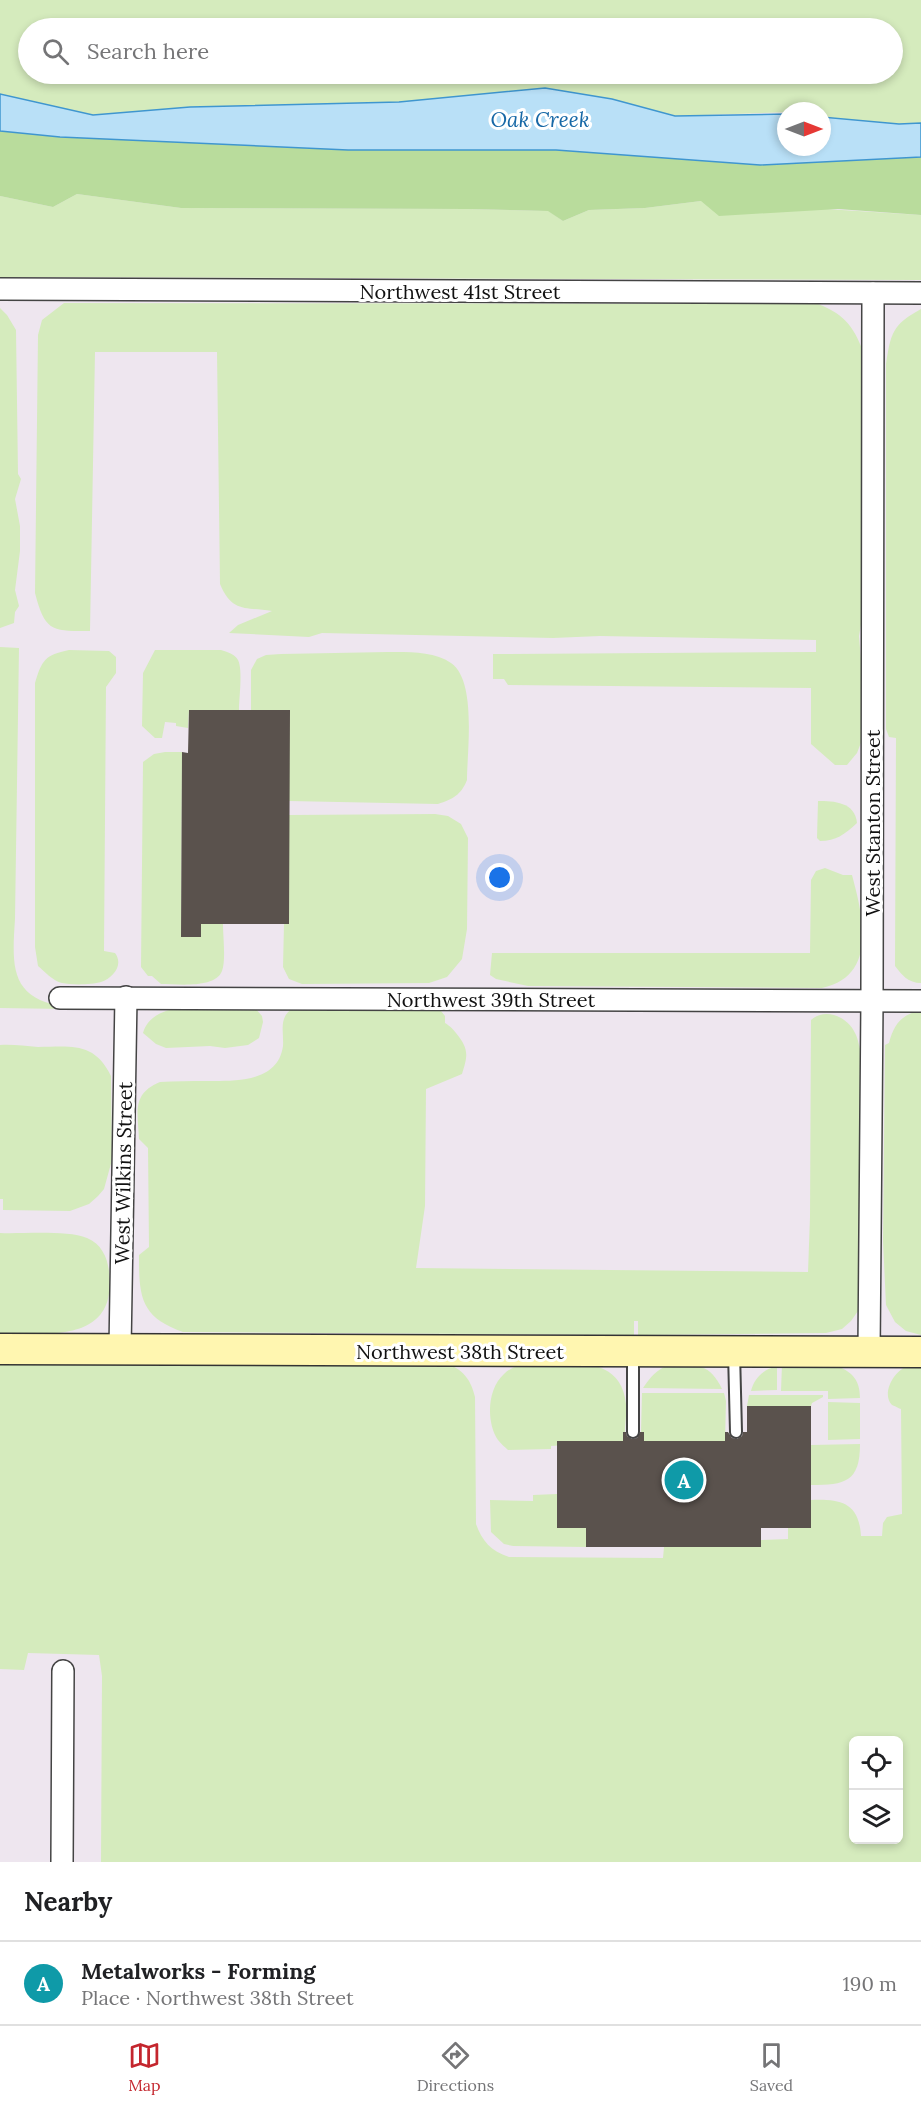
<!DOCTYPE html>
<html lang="en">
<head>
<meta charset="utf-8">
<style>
  body { margin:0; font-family:Lora,serif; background:#f2f2f2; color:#202124 }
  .controls { position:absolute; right:18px; bottom:18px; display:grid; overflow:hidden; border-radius:9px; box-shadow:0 3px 9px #0003 }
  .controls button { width:54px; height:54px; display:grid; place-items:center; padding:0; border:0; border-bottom:2px solid #e0e0e0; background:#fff; color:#202124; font:30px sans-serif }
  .compass { position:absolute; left:777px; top:102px; width:54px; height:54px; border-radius:50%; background:#fff; box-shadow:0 3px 9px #0003; rotate:90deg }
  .you { position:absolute; left:500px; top:878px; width:21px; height:21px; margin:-15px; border:4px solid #fff; border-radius:50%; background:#1a73e8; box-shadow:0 0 0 9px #1a73e833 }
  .badge { display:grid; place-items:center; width:39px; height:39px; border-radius:50%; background:#c4262e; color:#fff; font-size:20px; font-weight:700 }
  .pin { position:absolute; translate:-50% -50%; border:3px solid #fff; box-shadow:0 2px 6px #0006 }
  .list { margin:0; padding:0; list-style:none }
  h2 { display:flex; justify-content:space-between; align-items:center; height:78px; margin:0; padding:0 24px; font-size:26px }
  h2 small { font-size:20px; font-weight:400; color:#757577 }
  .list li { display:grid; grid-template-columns:39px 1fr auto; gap:18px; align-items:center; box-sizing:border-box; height:84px; padding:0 24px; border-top:2px solid #e0e0e0 }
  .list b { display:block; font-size:22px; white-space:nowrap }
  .list p { margin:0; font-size:20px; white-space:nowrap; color:#757577 }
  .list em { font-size:20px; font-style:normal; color:#757577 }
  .icon { flex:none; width:33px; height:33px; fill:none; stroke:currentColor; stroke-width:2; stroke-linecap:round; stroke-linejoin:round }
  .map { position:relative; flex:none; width:921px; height:1862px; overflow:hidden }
  .search { position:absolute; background:#fff; box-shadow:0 3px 9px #0003; left:18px; right:18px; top:18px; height:66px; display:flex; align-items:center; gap:15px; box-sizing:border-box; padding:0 21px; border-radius:33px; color:#757577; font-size:22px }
  .sheet { height:162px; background:#fff }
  nav { display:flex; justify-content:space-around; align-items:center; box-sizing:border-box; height:84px; border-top:2px solid #e0e0e0; background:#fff; font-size:16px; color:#757577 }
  nav a { display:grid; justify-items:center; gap:3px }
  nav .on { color:#c4262e }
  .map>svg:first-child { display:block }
  .industrial { fill:#eee6ef; fill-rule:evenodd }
  .green { fill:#d5ebbd; fill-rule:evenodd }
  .forest { fill:#b9dc9c }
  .water { fill:#b9e0f7; stroke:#3f96cf; stroke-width:1.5 }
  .building { fill:#5a524d }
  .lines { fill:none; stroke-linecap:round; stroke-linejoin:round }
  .lane-casing { stroke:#444; stroke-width:14 }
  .street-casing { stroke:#444; stroke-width:24 }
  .secondary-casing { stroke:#333; stroke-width:33 }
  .lane { stroke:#fff; stroke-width:10 }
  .street { stroke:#fff; stroke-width:21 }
  .secondary { stroke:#fff6b0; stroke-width:30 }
  .labels { text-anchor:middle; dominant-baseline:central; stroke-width:6; stroke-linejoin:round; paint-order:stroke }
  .street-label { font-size:20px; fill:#111; stroke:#fff }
  .water-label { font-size:21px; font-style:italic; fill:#1768a6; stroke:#fff }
</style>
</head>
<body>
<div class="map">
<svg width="921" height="1862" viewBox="0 0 921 1862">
  <rect width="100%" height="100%" fill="#fffdf5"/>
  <!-- industrial -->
  <path class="industrial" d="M0 0H921V1862H0ZM28 28H892V74H28ZM786 111H822V147H786ZM854 1740H898V1840H854Z"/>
  <!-- green -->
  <g class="green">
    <path d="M0 0H921V123L899 124 822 117V111L675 116 612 99 545 88 399 102 190 107 93 115 0 94ZM28 28H892V74H28Z"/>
    <polygon points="77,194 181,208 468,209 549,211 563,221 589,210 645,208 701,201 921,215 921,280 0,277 0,196 53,207"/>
    <path d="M64 303 818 304C846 315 855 328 865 357L863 613 859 636 862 672V740L857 753 847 765H835L811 744V688L508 685 504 679H493V654L816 652V640L600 636 553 638 322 633 309 637 229 633 238 625 272 611C246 607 232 613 220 584L217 352H95L90 631C52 631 45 632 35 593L38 335 42 320Z"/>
    <polygon points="0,308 7,315 16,330 18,474 21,479 15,499 20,526 20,551 15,590 19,606 15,612 14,623 0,628"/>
    <path d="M921 309V983C908 983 902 975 895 966L896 738 889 737 886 729V364C891 333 892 325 921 309Z"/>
    <path d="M0 647 19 648 15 919C12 966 9 1000 68 1007L64 1009 0 1008Z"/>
    <path d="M69 650 109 651 116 657V673L106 687 104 951 115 953C124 965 113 978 101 982 91 985 71 985 62 983 53 981 44 971 38 966L35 947V683C42 660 45 655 69 650Z"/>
    <path d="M155 650H221C227 652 235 654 238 660 243 670 239 698 239 710H189L188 728 176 726V723L165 722 162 738H155L142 726 143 673Z"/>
    <path d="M388 652C408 652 434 651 451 663 477 681 467 751 467 780 461 795 453 799 438 804L289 801 251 710V670L257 659 266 655 281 654Z"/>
    <path d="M165 752H182L181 937H201V924H223C223 936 226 961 222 971 215 989 177 984 161 984L152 976H148L141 967 143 762 154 754Z"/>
    <path d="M818 801C834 801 855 802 857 823 845 834 836 841 820 841L817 838Z"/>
    <polygon points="435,814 448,816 461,824 468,838 467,929 462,959 447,977 429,983 302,984 289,979 283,967 284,924 289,924 289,815"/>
    <path d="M825 868 843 875H852C863 916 878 976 822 988L528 986 496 979 490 975 492 953H810L811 880 816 871Z"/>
    <path d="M182 1007 255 1008 262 1016 263 1022 259 1038 248 1045 225 1048 210 1046 166 1048 156 1044 143 1033C148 1015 166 1010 182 1007Z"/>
    <path d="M293 1008 441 1011 445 1016V1023C450 1026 452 1028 456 1033 469 1049 468 1055 462 1074L426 1089 425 1206 416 1268 808 1272 810 1217 811 1020C825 1007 848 1017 855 1033 858 1038 859 1046 861 1052V1263L858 1311 851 1321 842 1329 826 1333 638 1335V1321H634V1335L183 1332C140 1317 139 1296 139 1255L149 1247 148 1148 139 1139C138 1113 131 1094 160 1082 175 1081 191 1081 206 1081 234 1081 278 1083 283 1046 284 1031 278 1018 293 1008Z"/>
    <path d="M921 1010V1335L906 1331 895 1322 886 1305 883 1241 885 1045 889 1043C894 1024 901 1015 921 1010Z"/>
    <path d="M0 1045C12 1044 25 1046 38 1047 70 1047 94 1041 111 1076L112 1160 104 1189 98 1196 89 1204 70 1211 3 1210V1199H0Z"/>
    <path d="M0 1233C23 1234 67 1230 87 1238 101 1244 107 1256 109 1271 118 1343 50 1334 0 1333Z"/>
    <path d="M0 1358 448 1364C465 1371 471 1381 475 1397L476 1524C482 1541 491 1551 509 1557L663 1558 664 1547H761V1540L788 1539V1528H810L811 1500C840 1499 859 1502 861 1536H882L883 1523 887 1517 902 1514 901 1409C900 1409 893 1405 892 1405 881 1394 894 1371 906 1367 910 1365 916 1365 921 1365V1862H101L102 1676 99 1655 28 1653 24 1670 0 1669ZM854 1740H898V1840H854Z"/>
    <path d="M529 1363C566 1363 621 1353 626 1404 627 1413 625 1423 625 1432H623V1441L551 1446V1449L508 1450C505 1447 501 1444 498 1440 486 1422 487 1389 504 1374 511 1367 520 1365 529 1363Z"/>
    <path d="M671 1364C697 1364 710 1364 722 1389L643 1388C651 1376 657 1369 671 1364Z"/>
    <path d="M782 1364 837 1366C853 1372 860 1381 860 1398L828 1399V1391H781Z"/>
    <path d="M777 1366V1390L751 1391C754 1378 764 1369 777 1366Z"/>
    <polygon points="642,1393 724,1393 726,1401 725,1441 644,1441 644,1432 641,1432"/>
    <polygon points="749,1395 823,1395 823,1397 812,1403 811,1406 747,1406"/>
    <polygon points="828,1402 860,1403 860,1439 828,1440"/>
    <path d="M860 1444C860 1482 845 1485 811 1485V1445Z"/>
    <polygon points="557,1494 557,1528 586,1528 586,1547 513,1546 504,1544 491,1532 490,1500 533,1501 533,1495"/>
  </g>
  <!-- forest -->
  <polygon class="forest" points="0,131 60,137 348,150 556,150 760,165 921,157 921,215 838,209 719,216 701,201 645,208 589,210 563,221 548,211 468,209 181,208 77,194 53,207 0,196"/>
  <!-- water -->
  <polygon class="water" points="545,88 612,99 675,116 786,114 786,147 822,147 822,117 899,124 921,123 921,157 760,165 556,150 348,150 60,137 0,131 0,94 93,115 190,107 399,102"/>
  <!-- building -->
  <g class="building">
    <polygon points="189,710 290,710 289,924 201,924 201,937 181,937 182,752 188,753"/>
    <polygon points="747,1406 811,1406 811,1528 761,1528 761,1547 586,1547 586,1528 557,1528 557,1441 623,1441 623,1432 626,1432 627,1436 632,1439 637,1438 640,1432 644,1432 644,1441 725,1441 725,1432 728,1432 732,1438 737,1439 742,1436 743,1432 747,1432"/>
  </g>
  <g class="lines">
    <!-- lane casing -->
    <g class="lane-casing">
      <g id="lane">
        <polyline points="734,1352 736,1432"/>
        <polyline points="633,1432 633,1352"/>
      </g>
    </g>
    <!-- street casing -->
    <g class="street-casing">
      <g id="street">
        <polyline points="0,289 921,293"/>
        <polyline points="60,998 921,1001"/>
        <polyline points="120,1349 126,997"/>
        <polyline points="869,1352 872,1001 873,293"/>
        <polyline points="62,1862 63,1671"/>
      </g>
    </g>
    <!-- secondary casing -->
    <g class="secondary-casing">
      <polyline id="secondary" points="0,1349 921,1352"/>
    </g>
    <!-- lane -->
    <use href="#lane" class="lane"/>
    <!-- street -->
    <use href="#street" class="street"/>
    <!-- secondary -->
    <use href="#secondary" class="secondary"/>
  </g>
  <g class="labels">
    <!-- street labels -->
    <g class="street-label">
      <text x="460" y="291">Northwest 41st Street</text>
      <text transform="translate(872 823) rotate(-90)">West Stanton Street</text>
      <text x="491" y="999">Northwest 39th Street</text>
      <text transform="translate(123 1173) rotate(-89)">West Wilkins Street</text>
      <text x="460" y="1351">Northwest 38th Street</text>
    </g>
    <!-- water labels -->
    <g class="water-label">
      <text x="540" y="119">Oak Creek</text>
    </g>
  </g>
</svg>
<div class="controls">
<button><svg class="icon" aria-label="locate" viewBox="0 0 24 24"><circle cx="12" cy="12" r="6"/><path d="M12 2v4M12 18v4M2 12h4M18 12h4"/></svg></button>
<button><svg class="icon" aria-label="layers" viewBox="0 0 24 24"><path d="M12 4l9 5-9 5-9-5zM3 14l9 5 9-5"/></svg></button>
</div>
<svg class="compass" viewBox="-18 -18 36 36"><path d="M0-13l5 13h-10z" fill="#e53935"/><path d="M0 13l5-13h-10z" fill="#757577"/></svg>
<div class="you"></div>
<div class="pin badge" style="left:684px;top:1480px;background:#0f9aa8">A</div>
<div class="search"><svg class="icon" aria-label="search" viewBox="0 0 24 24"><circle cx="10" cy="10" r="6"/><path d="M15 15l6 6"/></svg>Search here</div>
</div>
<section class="sheet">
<h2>Nearby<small></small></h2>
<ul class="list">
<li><span class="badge" style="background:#0f9aa8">A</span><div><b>Metalworks - Forming</b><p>Place · Northwest 38th Street</p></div><em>190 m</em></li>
</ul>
</section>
<nav>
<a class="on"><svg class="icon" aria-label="map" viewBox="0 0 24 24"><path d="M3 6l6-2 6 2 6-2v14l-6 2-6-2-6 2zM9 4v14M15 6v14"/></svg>Map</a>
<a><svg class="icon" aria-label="directions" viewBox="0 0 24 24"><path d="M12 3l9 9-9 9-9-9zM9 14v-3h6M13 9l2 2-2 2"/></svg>Directions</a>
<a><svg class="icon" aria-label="saved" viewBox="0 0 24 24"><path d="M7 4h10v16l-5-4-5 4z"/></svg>Saved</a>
</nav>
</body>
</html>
